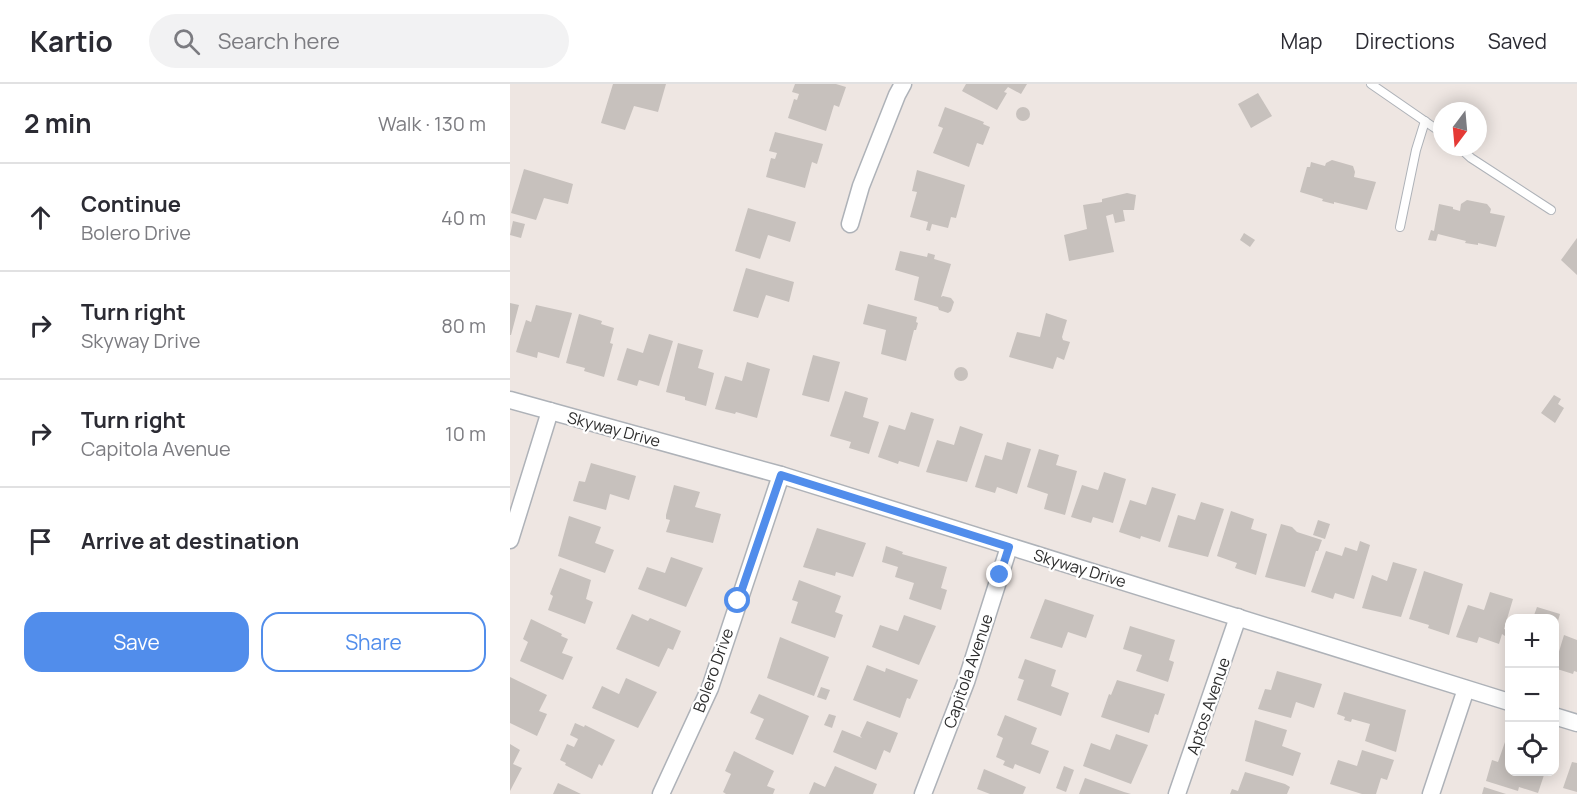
<!DOCTYPE html>
<html lang="en">
<head>
<meta charset="utf-8">
<style>
  body { margin:0; font-family:Manrope,sans-serif; background:#f2f2f3; color:#2b2b33 }
  .controls { position:absolute; right:18px; bottom:18px; display:grid; overflow:hidden; border-radius:12px; box-shadow:0 3px 15px #0003 }
  .controls button { width:54px; height:54px; display:grid; place-items:center; padding:0; border:0; border-bottom:2px solid #e1e1e2; background:#fff; color:#2b2b33; font:30px sans-serif }
  .compass { position:absolute; left:923px; top:18px; width:54px; height:54px; border-radius:50%; background:#fff; box-shadow:0 3px 15px #0003; rotate:196deg }
  .stop { position:absolute; width:18px; height:18px; margin:-14px; border:4px solid #518deb; border-radius:50%; background:#fff }
  .stop.end { background:#518deb; border-color:#fff; box-shadow:0 2px 6px #0008 }
  .list { margin:0; padding:0; list-style:none }
  h2 { display:flex; justify-content:space-between; align-items:center; height:78px; margin:0; padding:0 24px; font-size:26px }
  h2 small { font-size:20px; font-weight:400; color:#7c7c81 }
  .list li { display:grid; grid-template-columns:39px 1fr auto; gap:18px; align-items:center; box-sizing:border-box; height:108px; padding:0 24px; border-top:2px solid #e1e1e2 }
  .list b { display:block; font-size:22px; white-space:nowrap }
  .list p { margin:0; font-size:20px; white-space:nowrap; color:#7c7c81 }
  .list em { font-size:20px; font-style:normal; color:#7c7c81 }
  .actions { display:flex; gap:12px; padding:18px 24px }
  .actions a { flex:1; padding:14px 0; border:2px solid #518deb; border-radius:18px; text-align:center; font-size:21px; color:#518deb }
  .actions .main { background:#518deb; color:#fff }
  .icon { flex:none; width:33px; height:33px; fill:none; stroke:currentColor; stroke-width:2; stroke-linecap:round; stroke-linejoin:round }
  .map { position:relative; flex:none; width:1067px; height:710px; overflow:hidden }
  header { display:flex; align-items:center; gap:36px; box-sizing:border-box; height:84px; padding:0 30px; background:#fff; border-bottom:2px solid #e1e1e2 }
  header strong { font-size:28px }
  nav { display:flex; gap:33px; margin-inline-start:auto; font-size:21px }
  .search { width:420px; height:54px; background:#f2f2f3; display:flex; align-items:center; gap:15px; box-sizing:border-box; padding:0 21px; border-radius:33px; color:#7c7c81; font-size:22px }
  main { display:flex }
  aside { flex:1; background:#fff }
  .map>svg:first-child { display:block }
  .building { fill:#c7c1bd }
  .lines { fill:none; stroke-linecap:round; stroke-linejoin:round }
  .service-casing { stroke:#aeb2b8; stroke-width:10 }
  .minor-casing { stroke:#aeb2b8; stroke-width:19 }
  .service { stroke:#fff; stroke-width:8 }
  .minor { stroke:#fff; stroke-width:16 }
  .route { stroke:#518deb; stroke-width:8 }
  .labels { text-anchor:middle; dominant-baseline:central; stroke-width:4.5; stroke-linejoin:round; paint-order:stroke }
  .street-label { font-size:16px; fill:#2e2e2e; stroke:#fff }
</style>
</head>
<body>
<header>
<strong>Kartio</strong>
<div class="search"><svg class="icon" aria-label="search" viewBox="0 0 24 24"><circle cx="10" cy="10" r="6"/><path d="M15 15l6 6"/></svg>Search here</div>
<nav><a>Map</a><a>Directions</a><a>Saved</a></nav>
</header>
<main>
<aside>
<h2>2 min<small>Walk · 130 m</small></h2>
<ul class="list">
<li><svg class="icon" aria-label="ahead" viewBox="0 0 24 24"><path d="M12 20V5M6 11l6-6 6 6"/></svg><div><b>Continue</b><p>Bolero Drive</p></div><em>40 m</em></li>
<li><svg class="icon" aria-label="right" viewBox="0 0 24 24"><path d="M7 20v-9h11M14 6l5 5-5 5"/></svg><div><b>Turn right</b><p>Skyway Drive</p></div><em>80 m</em></li>
<li><svg class="icon" aria-label="right" viewBox="0 0 24 24"><path d="M7 20v-9h11M14 6l5 5-5 5"/></svg><div><b>Turn right</b><p>Capitola Avenue</p></div><em>10 m</em></li>
<li><svg class="icon" aria-label="arrive" viewBox="0 0 24 24"><path d="M6 21V4h12l-3 4 3 4H6"/></svg><div><b>Arrive at destination</b></div></li>
</ul>
<div class="actions"><a class="main">Save</a><a>Share</a></div>
</aside>
<div class="map">
<svg width="1067" height="710" viewBox="0 0 1067 710">
  <rect width="100%" height="100%" fill="#eee6e2"/>
  <!-- building -->
  <g class="building">
    <polygon points="103,0 156,0 148,28 124,22 115,46 91,39"/>
    <polygon points="285,0 326,0 336,3 329,23 324,21 316,47 278,34 284,15 287,16 289,10 282,8"/>
    <polygon points="456,0 517,0 511,10 498,3 494,8 497,9 487,26 452,7"/>
    <polygon points="748,9 762,32 741,44 728,20"/>
    <circle cx="513" cy="30" r="7"/>
    <polygon points="435,23 474,38 473,40 480,43 473,61 467,59 459,83 423,69 433,44 428,42"/>
    <polygon points="265,48 313,60 307,80 302,78 295,104 256,93 261,74 265,75 267,69 259,67"/>
    <polygon points="822,76 843,82 845,88 844,93 866,98 857,126 824,118 824,120 812,117 813,115 790,108 797,83 800,83 801,78 815,82 816,79"/>
    <polygon points="14,85 63,100 58,120 34,114 26,136 1,129"/>
    <polygon points="407,86 455,101 446,134 441,133 438,144 422,140 420,147 416,146 418,138 400,133 407,108 402,107"/>
    <polygon points="617,109 626,111 624,126 613,126 615,137 605,139 603,130 596,132 604,168 559,177 554,151 577,145 573,121 592,118 592,115"/>
    <polygon points="957,116 977,120 981,125 980,129 995,132 986,163 968,159 968,161 955,159 956,157 928,150 926,157 918,156 921,146 924,147 929,120 943,123 943,125 950,127 951,120"/>
    <polygon points="238,124 286,138 280,158 258,151 250,175 225,167"/>
    <polygon points="3,137 15,140 11,154 0,151"/>
    <polygon points="734,149 745,156 740,163 730,156"/>
    <polygon points="1067,154 1067,191 1051,176"/>
    <polygon points="390,167 417,173 418,169 425,171 424,175 441,180 431,213 433,212 441,214 444,218 441,227 438,229 429,226 428,223 404,216 409,193 385,186"/>
    <polygon points="236,184 284,198 279,218 256,211 248,234 223,227"/>
    <polygon points="0,219 9,221 1,251 0,251"/>
    <polygon points="358,220 407,233 406,238 408,239 406,246 404,246 396,277 371,270 376,246 353,240"/>
    <polygon points="26,221 62,229 49,274 28,268 27,274 6,268 16,236 21,238"/>
    <polygon points="536,229 557,236 552,253 553,256 560,258 554,276 547,273 543,285 499,273 507,248 530,253"/>
    <polygon points="69,230 92,237 91,240 104,244 100,259 103,260 94,293 74,287 75,284 56,279"/>
    <polygon points="139,250 163,257 149,302 129,296 127,302 107,296 117,264 133,269"/>
    <polygon points="168,259 193,266 188,284 204,289 196,322 175,316 175,313 156,308"/>
    <polygon points="303,271 330,278 319,318 292,311"/>
    <polygon points="237,278 260,285 247,334 226,328 225,330 205,325 215,292 232,297"/>
    <circle cx="451" cy="290" r="7"/>
    <polygon points="335,307 358,314 353,333 369,338 359,370 339,364 341,358 320,352"/>
    <polygon points="1044,311 1051,315 1048,320 1054,324 1045,339 1031,329"/>
    <polygon points="401,328 424,335 409,383 389,377 388,380 368,373 379,341 395,346"/>
    <polygon points="450,342 473,350 457,398 416,388 427,356 444,361"/>
    <polygon points="497,358 521,365 507,410 487,403 485,409 465,403 475,371 492,376"/>
    <polygon points="529,365 549,371 546,381 567,387 555,431 534,425 538,410 517,403"/>
    <polygon points="81,379 126,392 119,416 100,410 96,426 63,417 69,397 75,398"/>
    <polygon points="594,388 616,395 603,439 583,433 581,439 561,433 572,401 588,406"/>
    <polygon points="164,401 190,408 185,423 211,430 203,459 156,448 160,436 156,435 156,431"/>
    <polygon points="642,403 666,410 650,458 631,452 630,455 609,448 620,416 636,421"/>
    <polygon points="691,418 714,425 698,473 658,463 668,431 685,436"/>
    <polygon points="721,427 744,435 741,445 757,450 746,491 725,484 727,479 707,472"/>
    <polygon points="59,432 91,443 85,459 104,466 95,489 48,472"/>
    <polygon points="808,436 820,440 815,455 803,451"/>
    <polygon points="771,440 782,443 787,448 812,456 808,467 806,467 795,503 755,493"/>
    <polygon points="307,444 356,459 343,493 326,488 325,492 293,483"/>
    <polygon points="850,457 860,461 844,515 825,509 823,515 801,508 816,467 832,472 835,463 847,467"/>
    <polygon points="376,462 393,468 392,470 437,483 431,504 437,506 431,526 399,515 404,499 385,493 388,483 372,478"/>
    <polygon points="161,473 193,484 176,523 128,505 137,483 155,489"/>
    <polygon points="883,478 907,485 891,533 852,524 862,491 877,497"/>
    <polygon points="50,484 81,496 76,515 83,518 75,540 38,526 43,512 40,510"/>
    <polygon points="914,487 953,500 939,551 918,544 919,541 899,535"/>
    <polygon points="289,496 331,512 325,528 333,531 325,554 281,539 288,518 282,516"/>
    <polygon points="980,508 1003,515 994,545 997,546 995,552 992,550 989,560 969,553 967,559 946,553 958,521 974,526"/>
    <polygon points="535,515 584,531 576,554 558,548 552,564 520,554"/>
    <polygon points="1027,523 1050,530 1045,547 1044,534 1023,534"/>
    <polygon points="122,530 138,537 140,534 171,547 163,566 158,564 149,583 106,565"/>
    <polygon points="394,531 426,542 409,581 362,563 370,541 388,547"/>
    <polygon points="21,535 52,550 51,552 58,555 52,569 63,573 53,596 10,577 18,558 13,555"/>
    <polygon points="620,542 665,556 659,576 664,578 658,598 626,587 632,571 613,565"/>
    <polygon points="1054,551 1067,556 1067,588 1064,587 1063,590 1044,584"/>
    <polygon points="270,553 319,573 304,612 257,594"/>
    <polygon points="515,575 546,586 541,602 559,609 551,632 507,616 514,596 508,594"/>
    <polygon points="357,581 375,588 376,584 408,596 400,615 397,614 390,634 343,616"/>
    <polygon points="767,587 812,600 804,624 786,618 781,634 748,625 755,605 761,606"/>
    <polygon points="0,593 37,611 29,627 37,630 27,652 0,639"/>
    <polygon points="116,594 147,608 128,644 82,624 92,602 109,610"/>
    <polygon points="607,596 655,610 648,631 645,630 639,649 591,633 599,610 601,611"/>
    <polygon points="311,603 320,606 316,616 307,613"/>
    <polygon points="834,608 896,626 886,668 855,657 860,640 842,635 841,638 834,636 835,633 827,630"/>
    <polygon points="249,610 299,632 283,671 245,655 254,635 240,629"/>
    <polygon points="319,630 326,632 322,644 314,641"/>
    <polygon points="495,631 527,644 521,660 539,667 530,690 505,680 503,685 493,681 495,677 486,673 493,654 487,651"/>
    <polygon points="745,636 777,646 772,662 791,669 783,692 735,677"/>
    <polygon points="357,637 388,649 380,669 374,666 366,686 323,668 332,646 352,654 350,652"/>
    <polygon points="65,639 74,643 75,641 105,656 92,682 89,680 82,695 55,681 56,679 50,676 57,660 64,663 68,655 60,651"/>
    <polygon points="606,650 638,661 621,700 573,682 581,659 600,666"/>
    <polygon points="995,658 999,660 999,688 1035,688 1028,709 1009,703 1008,707 976,697 982,676 988,678"/>
    <polygon points="0,660 10,666 3,680 12,684 0,707"/>
    <polygon points="852,666 884,676 877,696 871,694 866,710 852,710 820,700 828,676 847,682"/>
    <polygon points="224,667 264,687 257,702 265,705 263,710 216,710 213,708 221,690 215,687"/>
    <polygon points="1062,678 1067,679 1067,708 1053,704"/>
    <polygon points="325,682 367,700 363,710 299,710 304,698 315,703"/>
    <polygon points="554,682 564,686 556,708 546,704"/>
    <polygon points="474,685 516,703 513,710 480,710 467,705"/>
    <polygon points="735,688 775,700 780,703 777,710 720,710 722,705 728,707"/>
    <polygon points="575,694 614,708 621,710 569,710"/>
    <polygon points="48,699 71,710 43,710"/>
    <polygon points="974,703 996,710 972,710"/>
  </g>
  <g class="lines">
    <!-- service casing -->
    <g class="service-casing">
      <g id="service">
        <polyline points="861,0 932,49"/>
        <polyline points="949,63 961,74 1041,126"/>
        <polyline points="890,143 906,66 915,37"/>
      </g>
    </g>
    <!-- minor casing -->
    <g class="minor-casing">
      <g id="minor">
        <polyline points="340,140 351,102 387,11 393,0"/>
        <polyline points="0,316 271,391 999,618"/>
        <polyline points="0,456 40,327"/>
        <polyline points="1044,632 1067,639"/>
        <polyline points="151,710 200,604 271,391"/>
        <polyline points="413,710 456,598 499,463"/>
        <polyline points="667,710 728,533"/>
        <polyline points="921,710 956,605"/>
      </g>
    </g>
    <!-- service -->
    <use href="#service" class="service"/>
    <!-- minor -->
    <use href="#minor" class="minor"/>
  </g>
  <g class="lines">
    <!-- route -->
    <polyline class="route" points="228,517 271,391 499,463 490,491"/>
  </g>
  <g class="labels">
    <!-- street labels -->
    <g class="street-label">
      <text transform="translate(104 345) rotate(15)">Skyway Drive</text>
      <text transform="translate(570 484) rotate(17)">Skyway Drive</text>
      <text transform="translate(203 586) rotate(-70)">Bolero Drive</text>
      <text transform="translate(458 587) rotate(-71)">Capitola Avenue</text>
      <text transform="translate(698 622) rotate(-71)">Aptos Avenue</text>
    </g>
  </g>
</svg>
<div class="controls">
<button>+</button>
<button>−</button>
<button><svg class="icon" aria-label="locate" viewBox="0 0 24 24"><circle cx="12" cy="12" r="6"/><path d="M12 2v4M12 18v4M2 12h4M18 12h4"/></svg></button>
</div>
<svg class="compass" viewBox="-18 -18 36 36"><path d="M0-13l5 13h-10z" fill="#e53935"/><path d="M0 13l5-13h-10z" fill="#7c7c81"/></svg>
<div class="stop" style="left:228px;top:517px"></div>
<div class="stop end" style="left:490px;top:491px"></div>
</div>
</main>
</body>
</html>
